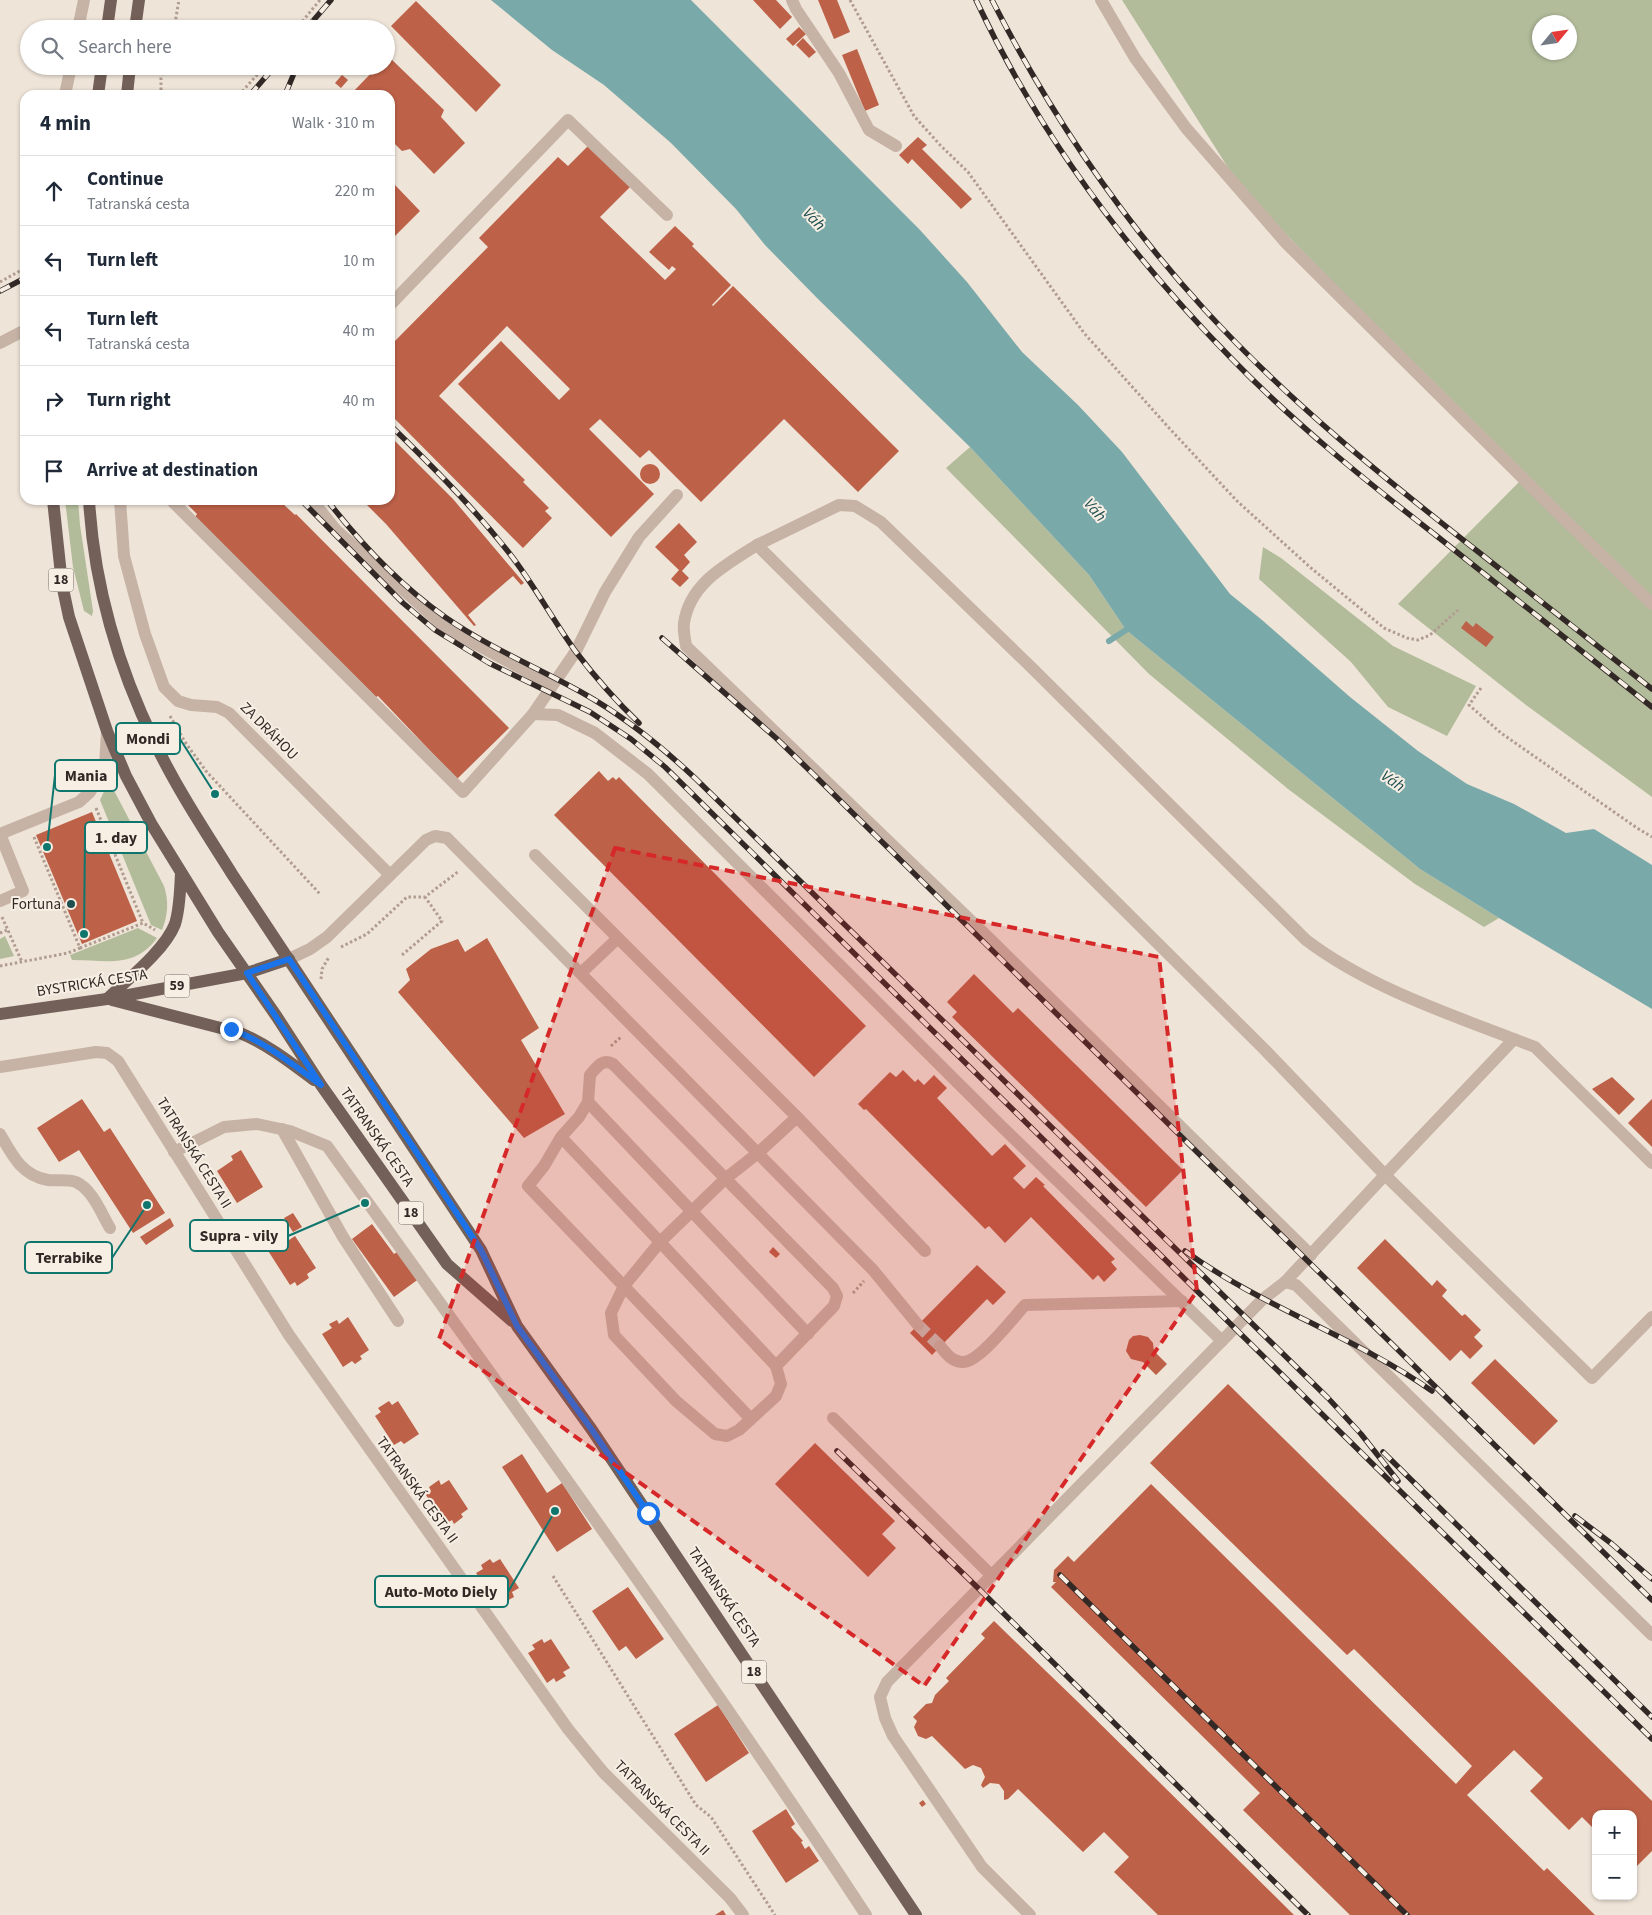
<!DOCTYPE html>
<html lang="en">
<head>
<meta charset="utf-8">
<style>
  body { margin:0; font-family:"Source Sans 3",sans-serif; background:#f6f6f7; color:#1f2937 }
  .controls { position:absolute; right:15px; bottom:15px; display:grid; overflow:hidden; border-radius:10px; box-shadow:0 1px 4px #0004 }
  .controls button { width:45px; height:45px; display:grid; place-items:center; padding:0; border:0; border-bottom:1px solid #e0e1e3; background:#fff; color:#1f2937; font:25px sans-serif }
  .compass { position:absolute; left:1532px; top:15px; width:45px; height:45px; border-radius:50%; background:#fff; box-shadow:0 1px 4px #0004; rotate:61deg }
  .stop { position:absolute; width:15px; height:15px; margin:-11px; border:4px solid #1a73e8; border-radius:50%; background:#fff }
  .stop.end { background:#1a73e8; border-color:#fff; box-shadow:0 1px 5px #0008 }
  .list { margin:0; padding:0; list-style:none }
  h2 { display:flex; justify-content:space-between; align-items:center; height:65px; margin:0; padding:0 20px; font-size:21px }
  h2 small { font-size:16px; font-weight:400; color:#747a83 }
  .list li { display:grid; grid-template-columns:32px 1fr auto; gap:15px; align-items:center; box-sizing:border-box; height:70px; padding:0 20px; border-top:1px solid #e0e1e3 }
  .list b { display:block; font-size:19px; white-space:nowrap }
  .list p { margin:0; font-size:16px; white-space:nowrap; color:#747a83 }
  .list em { font-size:16px; font-style:normal; color:#747a83 }
  .icon { flex:none; width:28px; height:28px; fill:none; stroke:currentColor; stroke-width:2; stroke-linecap:round; stroke-linejoin:round }
  .map { position:relative; flex:none; width:1652px; height:1915px; overflow:hidden }
  .search { position:absolute; background:#fff; box-shadow:0 1px 4px #0004; left:20px; top:20px; width:375px; height:55px; display:flex; align-items:center; gap:12px; box-sizing:border-box; padding:0 18px; border-radius:28px; color:#747a83; font-size:19px }
  .panel { position:absolute; background:#fff; box-shadow:0 1px 4px #0004; left:20px; top:90px; width:375px; height:415px; border-radius:15px }
  .map>svg:first-child { display:block }
  .green { fill:#b2bc9a; fill-rule:evenodd }
  .water { fill:#7aa9aa }
  .lines { fill:none; stroke-linecap:round; stroke-linejoin:round }
  .stream { stroke:#7aa9aa; stroke-width:6 }
  .building { fill:#bd6148 }
  .minor-tunnel { stroke:#c9bfb4; stroke-width:12; stroke-dasharray:12 6; stroke-linecap:butt }
  .path { stroke:#b19d90; stroke-width:3; stroke-dasharray:2.5 2.5; stroke-linecap:butt }
  .minor { stroke:#c6b3a6; stroke-width:12 }
  .major { stroke:#736058; stroke-width:12 }
  .rail-casing { stroke:#322926; stroke-width:5.5 }
  .rail { stroke:#f7eee4; stroke-width:4; stroke-dasharray:11; stroke-linecap:butt }
  .route { stroke:#1a73e8; stroke-width:6 }
  .marked { fill:#d62828; fill-opacity:0.2; stroke:#d62828; stroke-width:4; stroke-dasharray:10 6; stroke-linejoin:round }
  .poi-dot { fill:#1f4f50; stroke:#f7eee4; stroke-width:2 }
  .labels { text-anchor:middle; dominant-baseline:central; stroke-width:4; stroke-linejoin:round; paint-order:stroke }
  .shield { fill:#f7eee4; stroke:#6d645f; stroke-width:1 }
  .shield-label { font-size:14px; font-weight:bold; fill:#322926 }
  .street-label { font-size:15px; fill:#322926; stroke:#f7eee4 }
  .poi-label { font-size:15px; fill:#322926; stroke:#f7eee4; text-anchor:end }
  .water-label { font-size:16px; font-style:italic; fill:#1f4f50; stroke:#f7eee4 }
  .leader { fill:none; stroke:#0f766e; stroke-width:2 }
  .callout-dot { fill:#0f766e; stroke:#f7eee4; stroke-width:2 }
  .callout { fill:#f7eee4; stroke:#0f766e; stroke-width:2 }
  .callout-label { font-size:16px; text-anchor:middle; font-weight:bold; fill:#322926 }
</style>
</head>
<body>
<div class="map">
<svg width="1652" height="1915" viewBox="0 0 1652 1915">
  <rect width="100%" height="100%" fill="#efe4d8"/>
  <!-- green -->
  <g class="green">
    <path d="M1122 0H1652V797L1526 705 1398 604 1524 477 1270 218 1232 174ZM1540 22H1570V52H1540Z"/>
    <polygon points="970,447 1089,575 1126,630 1420,869 1499,918 1484,927 1415,884 1288,789 1149,674 946,468"/>
    <polygon points="65,500 78,500 80,525 93,611 92,616 84,611 73,567"/>
    <polygon points="1263,547 1281,558 1393,646 1476,686 1447,736 1388,707 1351,662 1259,579"/>
    <path d="M109 781 164 886C169 902 168 914 162 930L151 925 100 800Z"/>
    <path d="M138 928 157 938C134 969 107 960 72 960L70 955Z"/>
    <polygon points="5,936 14,956 0,959 0,939"/>
  </g>
  <!-- water -->
  <polygon class="water" points="491,0 691,0 920,230 967,282 1022,352 1078,405 1122,452 1230,594 1262,620 1350,697 1418,751 1467,784 1514,804 1566,833 1594,829 1652,865 1652,1009 1499,918 1420,869 1126,630 1089,575 970,447 818,299 765,245 736,209 671,143 604,85 552,50"/>
  <g class="lines">
    <!-- stream -->
    <polyline class="stream" points="1109,641 1126,630 1129,625"/>
  </g>
  <!-- building -->
  <g class="building">
    <polygon points="753,0 776,0 792,17 780,29"/>
    <polygon points="818,0 837,0 850,32 834,39"/>
    <polygon points="416,1 501,85 476,112 391,26"/>
    <polygon points="799,27 806,34 793,46 786,39"/>
    <polygon points="803,38 816,52 809,58 796,45"/>
    <polygon points="857,49 879,105 865,111 842,55"/>
    <polygon points="388,56 444,110 441,117 465,143 434,174 410,149 402,151 390,139 390,95 350,95 378,66 386,66"/>
    <polygon points="342,75 348,80 341,88 335,83"/>
    <polygon points="918,137 927,145 922,149 972,199 961,209 912,159 908,164 899,155"/>
    <polygon points="588,146 630,187 600,217 665,280 676,269 672,266 669,270 649,252 675,226 694,244 692,246 731,285 712,305 713,306 733,286 899,451 858,492 784,419 701,502 649,450 640,458 600,419 589,429 654,494 611,537 458,384 501,341 559,400 570,389 507,326 439,396 525,480 523,482 549,508 545,511 552,518 523,548 390,414 390,346 488,247 479,238 558,157 568,166"/>
    <polygon points="395,185 420,211 390,241 390,190"/>
    <polygon points="390,436 453,499 524,583 521,585 513,576 468,615 476,625 474,626 386,524 362,500 390,500"/>
    <circle cx="650" cy="474" r="10"/>
    <polygon points="183,500 285,500 282,503 295,515 296,514 509,728 457,779 378,696 376,697 195,517 197,514"/>
    <polygon points="679,523 697,542 684,555 690,562 682,571 689,578 680,587 671,579 679,570 655,547"/>
    <polygon points="1466,621 1473,627 1476,623 1494,637 1486,647 1461,628"/>
    <polygon points="599,771 608,781 613,777 616,780 619,777 866,1026 814,1077 554,815"/>
    <polygon points="92,812 137,921 82,944 36,835"/>
    <polygon points="487,938 539,1028 521,1040 565,1114 524,1138 398,992 410,980 406,969 431,949 458,939 465,952"/>
    <polygon points="974,974 1013,1013 1018,1008 1183,1170 1146,1207 952,1017 957,1012 947,1002"/>
    <polygon points="903,1070 915,1082 918,1079 924,1085 934,1075 947,1088 937,1098 992,1156 1005,1144 1026,1166 1013,1178 1024,1189 1036,1177 1045,1185 1043,1186 1115,1259 1111,1262 1117,1269 1104,1282 1098,1275 1093,1280 1031,1217 1005,1243 989,1226 985,1229 866,1109 864,1110 858,1104 890,1072 896,1077"/>
    <polygon points="1612,1077 1635,1099 1619,1115 1592,1089"/>
    <polygon points="82,1099 104,1132 110,1128 165,1213 133,1233 79,1150 59,1162 37,1128"/>
    <polygon points="1652,1099 1652,1147 1628,1123"/>
    <polygon points="241,1150 263,1187 237,1203 217,1171 233,1160 231,1156"/>
    <polygon points="293,1213 302,1227 293,1232 284,1218"/>
    <polygon points="170,1218 174,1226 146,1245 140,1237"/>
    <polygon points="372,1224 394,1254 400,1250 420,1278 394,1297 352,1239"/>
    <polygon points="295,1236 316,1268 307,1274 309,1278 297,1286 295,1282 290,1285 265,1246 273,1241 274,1244 284,1238 286,1242"/>
    <polygon points="1385,1239 1432,1286 1437,1280 1447,1290 1442,1296 1462,1316 1465,1314 1481,1330 1474,1337 1483,1346 1470,1359 1461,1350 1450,1361 1357,1268"/>
    <polygon points="773,1247 780,1254 776,1258 769,1252"/>
    <polygon points="977,1265 1006,1292 993,1305 987,1299 932,1355 910,1333"/>
    <polygon points="348,1317 369,1350 360,1356 362,1359 355,1364 352,1361 343,1367 322,1334 332,1328 329,1324 337,1320 339,1324"/>
    <polygon points="1140,1335 1148,1337 1153,1343 1154,1351 1167,1364 1156,1375 1143,1362 1131,1359 1126,1351 1129,1340 1133,1336"/>
    <polygon points="1495,1359 1558,1421 1534,1445 1471,1383"/>
    <polygon points="1228,1384 1652,1801 1652,1851 1634,1869 1633,1814 1596,1814 1596,1831 1582,1817 1569,1830 1530,1791 1543,1778 1514,1750 1467,1795 1544,1871 1547,1868 1595,1915 1350,1915 1243,1810 1260,1793 1051,1587 1056,1582 1053,1582 1054,1570 1068,1556 1074,1562 1151,1484 1456,1784 1472,1766 1354,1649 1347,1655 1150,1463"/>
    <polygon points="389,1401 392,1405 398,1401 419,1434 404,1444 401,1441 394,1445 375,1416 381,1412 378,1408"/>
    <polygon points="815,1443 895,1521 882,1534 896,1548 868,1577 775,1484"/>
    <polygon points="522,1454 547,1493 562,1483 592,1529 557,1552 502,1467"/>
    <polygon points="439,1480 441,1485 449,1480 468,1509 461,1514 463,1517 454,1524 452,1520 445,1524 426,1495 431,1491 429,1487"/>
    <polygon points="490,1559 493,1563 500,1559 519,1588 512,1592 514,1597 505,1602 503,1598 496,1603 476,1573 483,1569 481,1565"/>
    <polygon points="628,1587 664,1639 636,1659 626,1646 619,1651 592,1611"/>
    <polygon points="994,1621 1078,1702 1294,1915 1158,1915 1114,1872 1129,1857 1104,1832 1083,1852 1018,1789 1008,1799 1004,1800 1004,1791 999,1784 990,1783 983,1788 981,1785 985,1777 981,1768 973,1765 965,1769 932,1736 926,1739 918,1736 914,1727 917,1721 913,1717 926,1704 932,1703 935,1695 949,1681 946,1678 985,1638 981,1634"/>
    <polygon points="542,1639 544,1643 551,1639 570,1668 563,1672 566,1676 556,1682 554,1678 547,1683 528,1653 535,1649 532,1645"/>
    <polygon points="718,1705 749,1753 706,1782 674,1734"/>
    <polygon points="923,1800 926,1804 922,1807 919,1803"/>
    <polygon points="786,1809 795,1824 791,1827 803,1841 801,1842 805,1849 809,1846 819,1861 786,1883 752,1831"/>
    <polygon points="723,1910 726,1915 715,1915"/>
  </g>
  <g class="lines">
    <!-- minor-tunnel -->
    <polyline class="minor-tunnel" points="918,1325 940,1346"/>
    <!-- path -->
    <g class="path">
      <polyline points="850,0 914,116 941,146 968,172 1084,333 1170,429 1237,501 1311,568 1384,628 1407,638 1418,640 1430,635 1458,610"/>
      <polyline points="174,29 179,0"/>
      <polyline points="296,29 320,0"/>
      <polyline points="161,95 161,78 164,66"/>
      <polyline points="239,95 265,66"/>
      <polyline points="0,282 25,268"/>
      <polyline points="1481,688 1469,705 1501,733 1637,828 1652,837"/>
      <polyline points="170,716 185,742 206,771 320,894"/>
      <polyline points="96,808 143,923"/>
      <polyline points="34,837 80,948 143,923 155,930"/>
      <polyline points="2,917 22,962"/>
      <polyline points="0,933 7,930"/>
      <polyline points="341,947 367,934 407,897 425,897 459,871"/>
      <polyline points="402,955 442,921 425,897"/>
      <polyline points="0,966 68,953 80,948"/>
      <polyline points="321,979 322,969 329,957"/>
      <polyline points="611,1046 621,1037"/>
      <polyline points="853,1293 864,1281"/>
      <polyline points="553,1576 696,1805 711,1817 775,1915"/>
    </g>
    <!-- minor -->
    <g class="minor">
      <polyline points="792,0 796,9 839,73 869,130 896,146"/>
      <polyline points="1101,0 1135,58 1186,128 1286,243 1562,517 1652,604"/>
      <polyline points="78,29 84,0"/>
      <polyline points="65,95 71,66"/>
      <polyline points="390,305 568,120 667,215"/>
      <polyline points="0,343 25,330"/>
      <polyline points="120,500 124,556 145,634 164,687 178,701 191,705 217,707 229,713 390,875"/>
      <polyline points="171,500 463,792 533,714 558,715 595,733 648,774 996,1121 1222,1341"/>
      <polyline points="312,500 336,530 446,628 552,685"/>
      <path d="M757 545 839 505 855 506 881 522 1031 667 1306 940C1367 986 1443 1012 1514 1039"/>
      <polyline points="533,714 576,651 605,592 639,537 677,495"/>
      <polyline points="535,855 618,938 581,973"/>
      <polyline points="0,901 23,891 0,834 79,802 90,792 105,767 107,731"/>
      <polyline points="618,938 797,1117 925,1251"/>
      <polyline points="289,959 310,949 327,937 426,840 435,836 447,838 873,1270 918,1325"/>
      <polyline points="0,1067 96,1052 107,1053 118,1061 289,1335 568,1729 603,1772 730,1898 743,1915"/>
      <polyline points="588,1102 808,1334"/>
      <polyline points="282,1129 343,1237 398,1321"/>
      <path d="M0 1134C12 1155 22 1176 48 1180 57 1181 68 1179 76 1182 93 1190 101 1213 110 1228"/>
      <path d="M561 1137 544 1166 528 1186 751 1419 776 1396 781 1384 776 1366 834 1306 837 1296 833 1288 613 1064C603 1058 597 1067 590 1075L588 1102 579 1117 561 1137 660 1242 624 1286 611 1313 614 1335 676 1401 715 1434 727 1436 739 1430 751 1419"/>
      <path d="M174 1152 224 1127 257 1124 290 1131 327 1146C510 1400 694 1653 866 1915"/>
      <path d="M1311 1255 991 940 686 646C685 639 683 630 684 623 690 583 726 565 757 545L1265 1050 1385 1175 1514 1039 1535 1047 1652 1163"/>
      <polyline points="1285,1282 1385,1175 1592,1378 1652,1317"/>
      <path d="M940 1346C946 1353 951 1361 962 1362 978 1364 1013 1318 1025 1305L1182 1301"/>
      <polyline points="776,1366 660,1242 725,1179 758,1153 797,1117"/>
      <polyline points="833,1418 992,1576"/>
      <polyline points="1030,1915 982,1867 893,1736 885,1718 880,1697 887,1682 1263,1299 1285,1282 1296,1285 1652,1635"/>
    </g>
    <!-- major -->
    <g class="major">
      <polyline points="107,29 111,0"/>
      <polyline points="135,29 139,0"/>
      <polyline points="98,95 102,66"/>
      <polyline points="127,95 130,66"/>
      <polyline points="53,500 62,584 69,617 107,731 126,776 152,825 218,932 277,1017 321,1085 447,1264 512,1321"/>
      <path d="M89 500C94 585 118 667 155 743 177 789 205 831 232 874L481 1250 517 1326 592 1430 916 1915"/>
      <path d="M107 999C128 979 165 950 175 924 180 908 180 890 181 873"/>
      <path d="M112 1000 240 1033C267 1044 290 1062 314 1080"/>
      <polyline points="0,1014 107,999 247,973 289,959"/>
    </g>
    <!-- rail casing -->
    <g class="rail-casing">
      <g id="rail">
        <path d="M976 0C1038 133 1129 254 1231 358 1295 424 1366 481 1438 537 1509 594 1581 650 1652 707"/>
        <path d="M992 0C1049 112 1120 217 1205 310 1288 401 1384 478 1481 554 1538 599 1595 644 1652 689"/>
        <polyline points="306,29 331,0"/>
        <polyline points="250,95 275,66"/>
        <polyline points="285,95 297,66"/>
        <polyline points="0,291 25,278"/>
        <path d="M390 425C432 466 473 507 510 554 534 585 553 620 576 652 595 677 616 701 639 723"/>
        <polyline points="301,500 403,603 435,630 489,663 590,712 631,739 665,767 1652,1739"/>
        <path d="M327 500C361 544 400 585 445 617 488 647 536 667 581 692 624 716 661 746 696 779L1328 1398 1361 1434 1398 1481"/>
        <polyline points="662,638 776,738 808,769 1652,1600"/>
        <path d="M1185 1251C1262 1307 1354 1336 1432 1391"/>
        <polyline points="837,1451 979,1589 1308,1915"/>
        <polyline points="1383,1452 1652,1717"/>
        <polyline points="1575,1516 1612,1544 1652,1579"/>
        <polyline points="1060,1575 1407,1915"/>
      </g>
    </g>
    <!-- rail -->
    <use href="#rail" class="rail"/>
  </g>
  <g class="lines">
    <!-- route -->
    <path class="route" d="M231 1029C265 1042 292 1064 321 1085L247 973 289 959 481 1250 517 1326 592 1430 648 1513"/>
  </g>
  <!-- marked area -->
  <path class="marked" d="M615 848 1159 957 1197 1291 924 1686 439 1339Z"/>
  <!-- markers -->
  <circle class="poi-dot" cx="71" cy="904" r="5"/>
  <g class="labels">
    <!-- shield labels -->
    <g class="shield">
      <rect x="48.5" y="568.5" width="25" height="23" rx="4"/>
      <rect x="164.5" y="974.5" width="25" height="23" rx="4"/>
      <rect x="398.5" y="1201.5" width="25" height="23" rx="4"/>
      <rect x="741.5" y="1660.5" width="25" height="23" rx="4"/>
    </g>
    <g class="shield-label">
      <text x="61" y="580">18</text>
      <text x="177" y="986">59</text>
      <text x="411" y="1213">18</text>
      <text x="754" y="1672">18</text>
    </g>
    <!-- street labels -->
    <g class="street-label">
      <text transform="translate(269 731) rotate(45)">ZA DRÁHOU</text>
      <text transform="translate(92 983) rotate(-9)">BYSTRICKÁ CESTA</text>
      <text transform="translate(377 1137) rotate(55)">TATRANSKÁ CESTA</text>
      <text transform="translate(194 1153) rotate(58)">TATRANSKÁ CESTA II</text>
      <text transform="translate(417 1490) rotate(54)">TATRANSKÁ CESTA II</text>
      <text transform="translate(724 1597) rotate(56)">TATRANSKÁ CESTA</text>
      <text transform="translate(662 1808) rotate(45)">TATRANSKÁ CESTA II</text>
    </g>
    <!-- poi labels -->
    <g class="poi-label">
      <text x="61" y="904">Fortuna</text>
    </g>
    <!-- water labels -->
    <g class="water-label">
      <text transform="translate(814 219) rotate(46)">Váh</text>
      <text transform="translate(1095 510) rotate(49)">Váh</text>
      <text transform="translate(1393 781) rotate(35)">Váh</text>
    </g>
  </g>
  <!-- callouts -->
  <path class="leader" d="M215 794L180 739M47 847L55 775M84 934L85 837M365 1203L288 1236M147 1205L112 1258M555 1511L508 1592"/>
  <g class="callout-dot">
    <circle cx="215" cy="794" r="5"/>
    <circle cx="47" cy="847" r="5"/>
    <circle cx="84" cy="934" r="5"/>
    <circle cx="365" cy="1203" r="5"/>
    <circle cx="147" cy="1205" r="5"/>
    <circle cx="555" cy="1511" r="5"/>
  </g>
  <g class="callout">
    <rect x="116" y="723" width="64" height="31" rx="5"/>
    <rect x="55" y="760" width="62" height="31" rx="5"/>
    <rect x="85" y="822" width="62" height="31" rx="5"/>
    <rect x="190" y="1220" width="98" height="31" rx="5"/>
    <rect x="25" y="1242" width="87" height="31" rx="5"/>
    <rect x="375" y="1576" width="133" height="31" rx="5"/>
  </g>
  <g class="callout-label">
    <text x="148" y="744">Mondi</text>
    <text x="86" y="781">Mania</text>
    <text x="116" y="843">1. day</text>
    <text x="239" y="1241">Supra - vily</text>
    <text x="69" y="1263">Terrabike</text>
    <text x="441" y="1597">Auto-Moto Diely</text>
  </g>
</svg>
<div class="controls">
<button>+</button>
<button>−</button>
</div>
<svg class="compass" viewBox="-18 -18 36 36"><path d="M0-13l5 13h-10z" fill="#e53935"/><path d="M0 13l5-13h-10z" fill="#747a83"/></svg>
<div class="stop" style="left:648px;top:1513px"></div>
<div class="stop end" style="left:231px;top:1029px"></div>
<div class="search"><svg class="icon" aria-label="search" viewBox="0 0 24 24"><circle cx="10" cy="10" r="6"/><path d="M15 15l6 6"/></svg>Search here</div>
<section class="panel">
<h2>4 min<small>Walk · 310 m</small></h2>
<ul class="list">
<li><svg class="icon" aria-label="ahead" viewBox="0 0 24 24"><path d="M12 20V5M6 11l6-6 6 6"/></svg><div><b>Continue</b><p>Tatranská cesta</p></div><em>220 m</em></li>
<li><svg class="icon" aria-label="left" viewBox="0 0 24 24"><path d="M17 20v-9H6M10 6l-5 5 5 5"/></svg><div><b>Turn left</b></div><em>10 m</em></li>
<li><svg class="icon" aria-label="left" viewBox="0 0 24 24"><path d="M17 20v-9H6M10 6l-5 5 5 5"/></svg><div><b>Turn left</b><p>Tatranská cesta</p></div><em>40 m</em></li>
<li><svg class="icon" aria-label="right" viewBox="0 0 24 24"><path d="M7 20v-9h11M14 6l5 5-5 5"/></svg><div><b>Turn right</b></div><em>40 m</em></li>
<li><svg class="icon" aria-label="arrive" viewBox="0 0 24 24"><path d="M6 21V4h12l-3 4 3 4H6"/></svg><div><b>Arrive at destination</b></div></li>
</ul>
</section>
</div>
</body>
</html>
